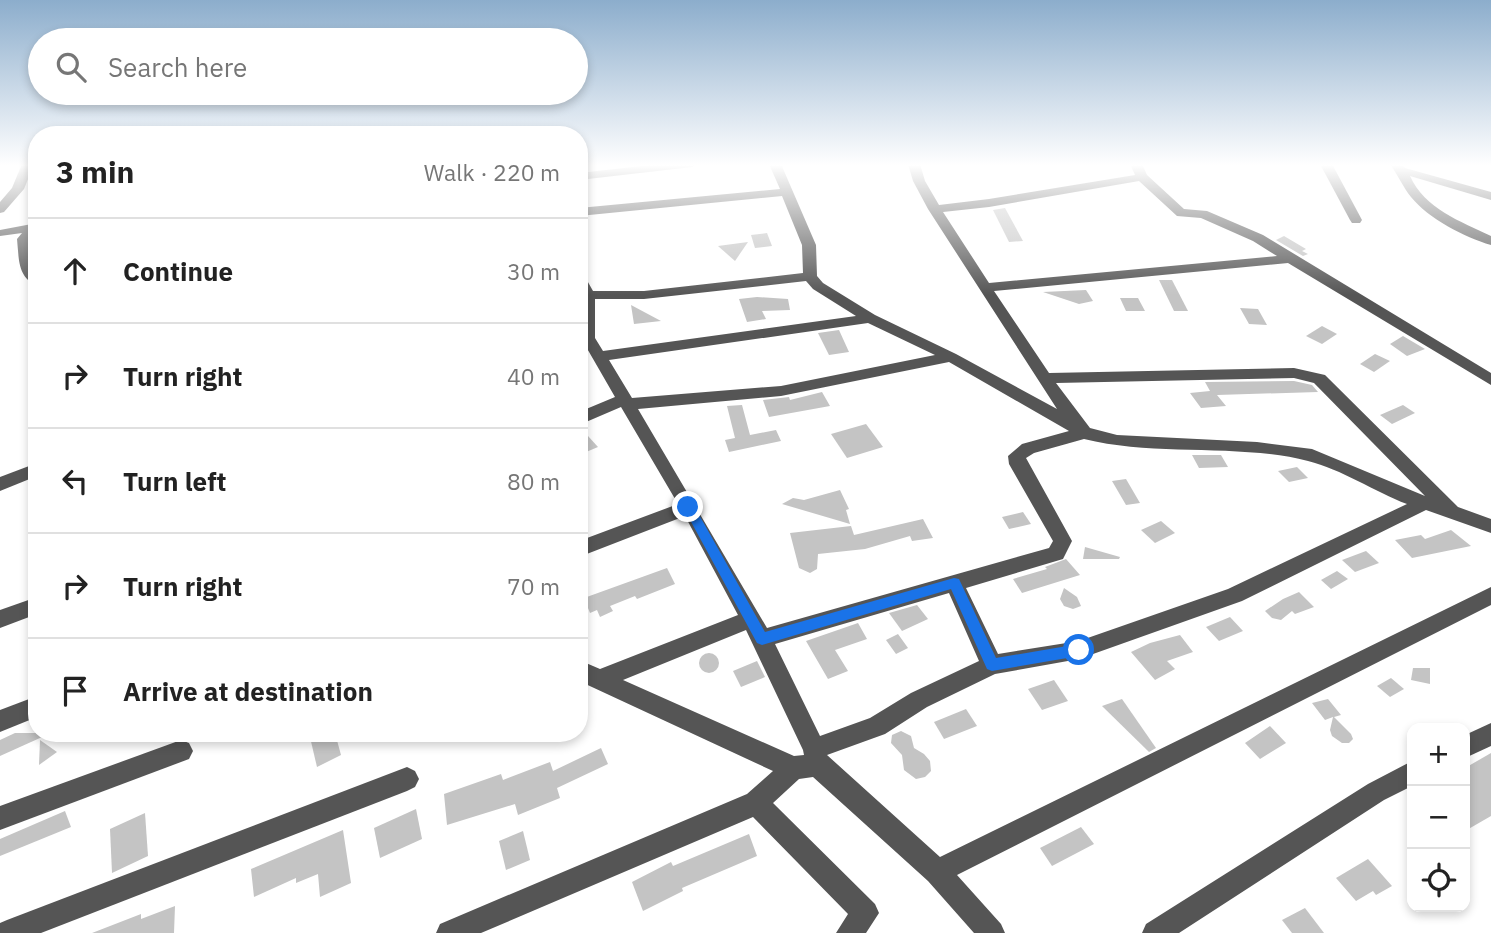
<!DOCTYPE html>
<html lang="en">
<head>
<meta charset="utf-8">
<style>
  body { margin:0; font-family:"IBM Plex Sans",sans-serif; background:#f6f6f6; color:#222 }
  .controls { position:absolute; right:21px; bottom:21px; display:grid; overflow:hidden; border-radius:14px; box-shadow:0 4px 10px #0003 }
  .controls button { width:63px; height:63px; display:grid; place-items:center; padding:0; border:0; border-bottom:2px solid #e0e0e0; background:#fff; color:#222; font:35px sans-serif }
  .stop { position:absolute; width:21px; height:21px; margin:-16px; border:5px solid #1a73e8; border-radius:50%; background:#fff }
  .stop.end { background:#1a73e8; border-color:#fff; box-shadow:0 2px 7px #0008 }
  .list { margin:0; padding:0; list-style:none }
  h2 { display:flex; justify-content:space-between; align-items:center; height:91px; margin:0; padding:0 28px; font-size:30px }
  h2 small { font-size:23px; font-weight:400; color:#767676 }
  .list li { display:grid; grid-template-columns:46px 1fr auto; gap:21px; align-items:center; box-sizing:border-box; height:105px; padding:0 28px; border-top:2px solid #e0e0e0 }
  .list b { display:block; font-size:26px; white-space:nowrap }
  .list em { font-size:23px; font-style:normal; color:#767676 }
  .icon { flex:none; width:38px; height:38px; fill:none; stroke:currentColor; stroke-width:2; stroke-linecap:round; stroke-linejoin:round }
  .map { position:relative; flex:none; width:1491px; height:933px; overflow:hidden }
  .search { position:absolute; background:#fff; box-shadow:0 4px 10px #0003; left:28px; top:28px; width:560px; height:77px; display:flex; align-items:center; gap:18px; box-sizing:border-box; padding:0 24px; border-radius:38px; color:#767676; font-size:26px }
  .panel { position:absolute; background:#fff; box-shadow:0 4px 10px #0003; left:28px; top:126px; width:560px; height:616px; border-radius:28px }
  .map>svg:first-child { display:block }
  .building { fill:#c4c4c4 }
  .lines { fill:none; stroke-linecap:round; stroke-linejoin:round }
  .minor { fill:#555; fill-rule:evenodd }
  .route { fill:#1a73e8 }
</style>
</head>
<body>
<div class="map">
<svg width="1491" height="933" viewBox="0 0 1491 933">
  <rect width="100%" height="100%" fill="#fff"/>
  <!-- building -->
  <g class="building">
    <polygon points="1005,208 1023,241 1009,242 993,210"/>
    <polygon points="767,233 772,246 755,248 751,235"/>
    <polygon points="1284,236 1306,249 1302,251 1308,254 1303,256 1276,240"/>
    <polygon points="748,242 735,261 718,246"/>
    <polygon points="1159,280 1172,280 1188,311 1174,311"/>
    <polygon points="1086,290 1093,301 1079,304 1043,292"/>
    <polygon points="757,297 788,299 790,310 762,311 766,319 747,322 739,299"/>
    <polygon points="1120,298 1138,298 1145,311 1126,311"/>
    <polygon points="631,305 661,321 634,324"/>
    <polygon points="1240,308 1258,309 1267,325 1249,324"/>
    <polygon points="1322,326 1337,334 1322,344 1306,336"/>
    <polygon points="839,330 849,352 829,355 818,333"/>
    <polygon points="1403,336 1425,349 1407,356 1390,344"/>
    <polygon points="1375,354 1390,361 1374,372 1360,364"/>
    <polygon points="1294,381 1312,385 1318,392 1217,395 1226,406 1201,408 1190,393 1210,391 1205,382"/>
    <polygon points="822,392 830,406 769,417 763,400 789,397 790,400"/>
    <polygon points="742,405 750,435 776,430 781,441 729,452 725,440 735,438 727,406"/>
    <polygon points="1403,405 1415,413 1392,424 1380,415"/>
    <polygon points="866,424 883,447 847,458 831,434"/>
    <polygon points="588,436 598,447 579,455 579,440"/>
    <polygon points="1192,455 1221,455 1228,467 1199,468"/>
    <polygon points="1297,467 1308,478 1289,482 1278,471"/>
    <polygon points="1126,479 1140,503 1126,505 1112,481"/>
    <polygon points="840,490 849,509 846,510 850,524 782,504 793,498 804,500"/>
    <polygon points="1023,512 1031,524 1009,529 1002,517"/>
    <polygon points="923,519 933,538 912,541 910,536 865,549 818,554 817,569 810,573 799,568 790,533 851,526 854,535"/>
    <polygon points="1161,521 1175,533 1155,543 1141,530"/>
    <polygon points="1451,530 1471,546 1412,558 1395,540 1421,535 1425,539"/>
    <polygon points="1085,547 1120,557 1119,559 1083,559"/>
    <polygon points="1366,551 1379,563 1355,572 1342,560"/>
    <polygon points="1066,559 1080,575 1022,593 1013,579 1047,569 1045,567"/>
    <polygon points="667,568 675,584 637,599 635,596 610,606 613,611 600,617 597,610 590,613 584,598"/>
    <polygon points="1337,571 1348,579 1331,589 1321,580"/>
    <polygon points="1064,588 1077,597 1081,606 1073,609 1064,606 1060,599"/>
    <polygon points="1299,592 1314,607 1295,614 1292,611 1281,620 1272,618 1265,611 1283,599"/>
    <polygon points="917,605 928,619 902,631 889,613"/>
    <polygon points="1230,617 1243,631 1219,641 1206,627"/>
    <polygon points="858,623 867,639 835,650 848,671 828,679 806,641"/>
    <polygon points="898,634 908,648 896,654 886,640"/>
    <polygon points="1180,635 1193,652 1167,661 1175,669 1155,680 1131,652 1150,643"/>
    <circle cx="709" cy="663" r="10"/>
    <polygon points="757,661 765,677 741,687 733,671"/>
    <polygon points="1413,668 1430,668 1430,684 1411,680"/>
    <polygon points="1391,678 1404,689 1390,697 1377,686"/>
    <polygon points="1054,680 1068,701 1042,710 1028,689"/>
    <polygon points="1122,699 1156,748 1149,752 1102,706"/>
    <polygon points="1328,699 1341,715 1334,717 1351,734 1353,739 1349,743 1342,743 1332,736 1330,730 1333,717 1325,720 1312,703"/>
    <polygon points="966,709 977,726 944,739 934,722"/>
    <polygon points="1270,726 1286,743 1260,759 1245,743"/>
    <polygon points="901,731 911,736 914,748 924,754 930,761 931,771 925,777 916,779 904,770 902,755 891,743 892,735"/>
    <polygon points="15,733 51,733 0,756 0,740"/>
    <polygon points="309,733 335,733 341,755 317,767"/>
    <polygon points="40,740 57,752 39,765"/>
    <polygon points="601,748 608,764 557,788 560,798 518,815 515,804 447,825 444,794 501,774 503,780 550,762 553,771"/>
    <polygon points="1491,753 1491,816 1465,831 1465,768"/>
    <polygon points="416,809 422,839 380,858 374,828"/>
    <polygon points="65,811 71,827 0,856 0,839"/>
    <polygon points="145,813 148,856 112,873 110,829"/>
    <polygon points="1081,827 1094,844 1052,866 1040,848"/>
    <polygon points="343,830 351,883 320,897 318,874 296,883 296,878 254,897 251,869"/>
    <polygon points="523,831 530,860 506,870 499,841"/>
    <polygon points="749,834 757,856 682,888 683,891 643,911 632,882 671,862 673,866"/>
    <polygon points="1368,859 1392,886 1376,895 1373,891 1356,901 1336,878"/>
    <polygon points="175,906 174,933 92,933 141,914 141,919"/>
    <polygon points="1305,908 1324,933 1292,933 1282,920"/>
  </g>
  <g class="lines">
    <!-- minor -->
    <g class="minor">
      <polygon points="22,164 34,164 24,189 4,212 0,213 0,202 12,188"/>
      <polygon points="660,164 698,164 692,167 579,180 579,173"/>
      <path d="M769 164H781L816 245 817 276 823 283 875 315 956 354 1057 409 928 209 913 181 908 164H920L925 181 939 205 989 199 1135 175 1130 164H1142L1147 175 1184 209 1207 211 1263 235 1491 373V385L1288 263 994 291 1049 373 1294 368 1325 375 1458 507 1491 519V533L1426 510 1242 601 1079 659 995 674 927 707 885 734 827 755 940 857 1491 587V605L957 875 1001 924 1005 933H974L928 881 813 777 799 779 773 803 875 904 879 913 866 933H836L848 914 753 817 481 933H436L440 924 747 794 773 771 579 681V660L600 669 738 615 685 516 579 557V541L678 504 621 407 579 425V412L615 397 581 338 579 274 584 275 593 291H644L803 273 802 245 782 196 579 216V208L780 189ZM1139 181 1177 216 1201 218 1253 241 1277 256 989 283 943 212 989 207ZM806 281 813 289 856 316 603 351 595 338V299H644ZM868 323 935 355 781 386 632 398 609 360ZM949 362 1069 431 1022 444 1008 456 1009 464 1053 541 1049 548 767 628 638 409 781 396ZM1294 378 1314 383 1425 496 1312 449 1257 442 1117 435 1090 428 1056 383ZM1084 439C1157 457 1238 443 1308 461 1341 469 1375 492 1407 504L1228 589 1079 641 998 654 966 588 1063 559 1072 541 1026 458 1034 453ZM949 593 979 661 911 693 870 718 820 736 775 644ZM746 630 803 750 804 755 794 756 623 680Z"/>
      <polygon points="1320,164 1332,164 1362,220 1360,223 1352,223 1350,220"/>
      <path d="M1390 164H1402L1405 168 1491 192V200L1410 176C1425 209 1460 221 1491 236V245C1464 237 1429 219 1411 197 1403 187 1398 175 1390 164Z"/>
      <path d="M37 223V235L30 240 37 285C17 278 19 257 17 239L22 233 0 236V230Z"/>
      <polygon points="37,463 37,476 0,491 0,477"/>
      <polygon points="37,597 37,614 0,628 0,610"/>
      <polygon points="37,696 37,717 0,732 0,710"/>
      <polygon points="1491,723 1491,746 1465,758 1465,735"/>
      <polygon points="181,740 189,743 193,751 189,759 0,830 0,806"/>
      <polygon points="1412,761 1412,786 1384,800 1179,933 1142,933 1146,924 1368,784"/>
      <polygon points="407,767 415,771 419,779 415,787 407,791 41,933 0,933 0,923 7,920"/>
    </g>
  </g>
  <!-- sky -->
  <linearGradient id="sky" x2="0" y2="1"><stop stop-color="#8cadcc"/><stop offset="0.56" stop-color="#fff"/><stop offset="1" stop-color="#fff" stop-opacity="0"/></linearGradient>
  <rect width="1491" height="295" fill="url(#sky)"/>
  <!-- route -->
  <polygon class="route" points="688,502 693,504 765,632 954,578 959,579 996,658 1079,644 1085,650 1079,656 992,671 987,669 951,589 762,645 757,643 683,507"/>
</svg>
<div class="controls">
<button>+</button>
<button>−</button>
<button><svg class="icon" aria-label="locate" viewBox="0 0 24 24"><circle cx="12" cy="12" r="6"/><path d="M12 2v4M12 18v4M2 12h4M18 12h4"/></svg></button>
</div>
<div class="stop" style="left:1079px;top:650px"></div>
<div class="stop end" style="left:688px;top:507px"></div>
<div class="search"><svg class="icon" aria-label="search" viewBox="0 0 24 24"><circle cx="10" cy="10" r="6"/><path d="M15 15l6 6"/></svg>Search here</div>
<section class="panel">
<h2>3 min<small>Walk · 220 m</small></h2>
<ul class="list">
<li><svg class="icon" aria-label="ahead" viewBox="0 0 24 24"><path d="M12 20V5M6 11l6-6 6 6"/></svg><div><b>Continue</b></div><em>30 m</em></li>
<li><svg class="icon" aria-label="right" viewBox="0 0 24 24"><path d="M7 20v-9h11M14 6l5 5-5 5"/></svg><div><b>Turn right</b></div><em>40 m</em></li>
<li><svg class="icon" aria-label="left" viewBox="0 0 24 24"><path d="M17 20v-9H6M10 6l-5 5 5 5"/></svg><div><b>Turn left</b></div><em>80 m</em></li>
<li><svg class="icon" aria-label="right" viewBox="0 0 24 24"><path d="M7 20v-9h11M14 6l5 5-5 5"/></svg><div><b>Turn right</b></div><em>70 m</em></li>
<li><svg class="icon" aria-label="arrive" viewBox="0 0 24 24"><path d="M6 21V4h12l-3 4 3 4H6"/></svg><div><b>Arrive at destination</b></div></li>
</ul>
</section>
</div>
</body>
</html>
